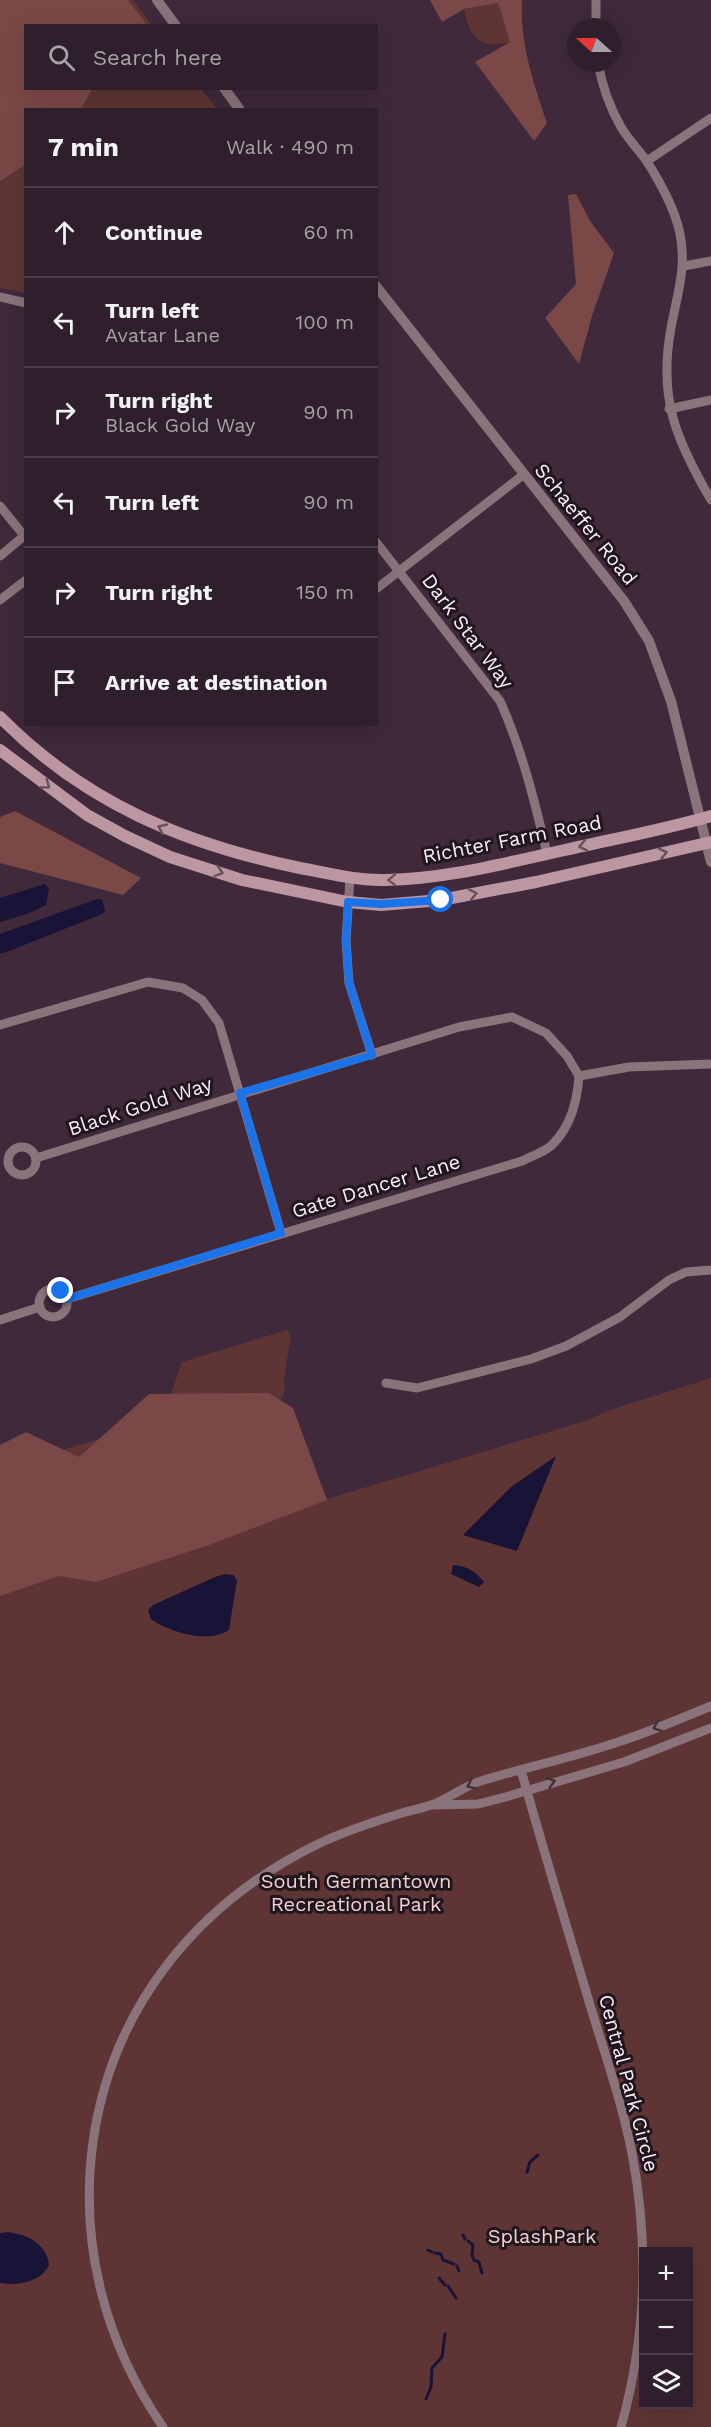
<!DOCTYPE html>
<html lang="en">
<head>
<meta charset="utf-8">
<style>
  body { margin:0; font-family:"Work Sans",sans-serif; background:#372734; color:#f1f3f6 }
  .controls { position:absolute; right:18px; bottom:18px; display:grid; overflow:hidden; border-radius:0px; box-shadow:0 6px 24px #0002 }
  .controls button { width:54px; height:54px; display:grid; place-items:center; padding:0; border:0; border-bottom:2px solid #4a3d48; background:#2f1f2c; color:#f1f3f6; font:30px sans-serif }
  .compass { position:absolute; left:567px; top:18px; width:54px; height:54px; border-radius:50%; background:#2f1f2c; box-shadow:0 6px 24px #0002; rotate:291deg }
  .stop { position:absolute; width:18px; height:18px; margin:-14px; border:4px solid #1a73e8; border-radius:50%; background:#fff }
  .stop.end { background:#1a73e8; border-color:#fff; box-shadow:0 2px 6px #0008 }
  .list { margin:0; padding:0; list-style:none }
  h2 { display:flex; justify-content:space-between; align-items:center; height:78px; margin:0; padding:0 24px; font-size:26px }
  h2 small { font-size:20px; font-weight:400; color:#a7a2a9 }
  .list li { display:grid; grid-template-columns:39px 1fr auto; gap:18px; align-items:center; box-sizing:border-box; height:90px; padding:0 24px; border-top:2px solid #4a3d48 }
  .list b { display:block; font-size:22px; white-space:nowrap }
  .list p { margin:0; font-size:20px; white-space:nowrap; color:#a7a2a9 }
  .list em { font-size:20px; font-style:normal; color:#a7a2a9 }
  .icon { flex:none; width:33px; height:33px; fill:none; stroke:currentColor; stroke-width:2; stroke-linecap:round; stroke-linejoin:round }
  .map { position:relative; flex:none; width:711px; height:2427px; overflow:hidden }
  .search { position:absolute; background:#2f1f2c; box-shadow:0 6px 24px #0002; left:24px; top:24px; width:354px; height:66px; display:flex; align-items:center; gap:15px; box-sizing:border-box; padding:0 21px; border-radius:0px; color:#a7a2a9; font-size:22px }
  .panel { position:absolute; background:#2f1f2c; box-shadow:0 6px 24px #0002; left:24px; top:108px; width:354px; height:618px; border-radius:0px }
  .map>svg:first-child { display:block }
  .green { fill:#5e3534; fill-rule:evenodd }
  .forest { fill:#7a4847 }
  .water { fill:#191337 }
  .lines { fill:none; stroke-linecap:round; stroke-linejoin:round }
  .stream { stroke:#191337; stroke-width:3 }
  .minor { stroke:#8a737a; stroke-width:9 }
  .tertiary { stroke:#8a737a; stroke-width:10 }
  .secondary { stroke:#bc97a2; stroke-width:12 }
  .oneway { stroke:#665059 }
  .oneway2 { stroke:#40323a }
  .route { stroke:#1a73e8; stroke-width:8 }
  .labels { text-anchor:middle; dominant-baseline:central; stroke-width:6; stroke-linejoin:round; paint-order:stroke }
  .street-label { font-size:20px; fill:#fcedf8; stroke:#20161e }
  .park-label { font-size:20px; fill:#f4d1cf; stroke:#20161e }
</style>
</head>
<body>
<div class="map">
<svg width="711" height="2427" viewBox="0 0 711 2427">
  <rect width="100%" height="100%" fill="#3f293b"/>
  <!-- green -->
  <g class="green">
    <polygon points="0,0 133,0 152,25 26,26 26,88 201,89 217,109 26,110 25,293 0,288"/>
    <path d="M498 3 510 42C480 49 470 39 464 9Z"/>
    <polygon points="287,1330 291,1335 284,1379 285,1390 274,1414 181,1411 172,1391 182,1362"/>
    <path d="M711 1378V2427H0V1467L19 1463 172 1417 214 1533 585 1421 610 1410ZM644 2252H688V2404H644Z"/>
  </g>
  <!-- forest -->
  <g class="forest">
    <polygon points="0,0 128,0 147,25 26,26 26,88 92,89 81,109 26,110 25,165 0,181"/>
    <path d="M430 0H522C520 45 533 81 547 123L534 141 475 62 510 42 498 3 464 9 442 22Z"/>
    <polygon points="576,194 590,221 614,253 592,316 579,364 545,318 576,284 568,195"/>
    <polygon points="15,811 141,878 123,895 0,863 0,817"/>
    <polygon points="269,1393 293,1408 327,1500 209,1545 96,1582 59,1576 0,1596 0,1445 26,1432 79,1457 149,1394"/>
  </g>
  <!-- water -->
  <g class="water">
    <polygon points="45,884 49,889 46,905 27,914 0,922 0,898"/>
    <polygon points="97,899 102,900 105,911 102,914 4,953 0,953 0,934"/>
    <polygon points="556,1456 517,1551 463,1535 511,1487"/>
    <path d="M453 1565C467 1566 475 1571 484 1582L479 1587 451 1574Z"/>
    <path d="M225 1574 233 1575 237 1580 229 1630C208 1644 169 1632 151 1619L148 1610 153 1605 215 1577Z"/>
    <path d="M8 2232C28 2235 46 2243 49 2265 41 2282 18 2286 0 2283V2233Z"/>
  </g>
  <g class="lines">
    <!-- stream -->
    <g class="stream">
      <polyline points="527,2172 530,2162 538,2155"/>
      <polyline points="463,2235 465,2239"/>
      <polyline points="468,2241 473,2245 472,2255 474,2260 479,2262 482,2273"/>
      <polyline points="428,2250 432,2252"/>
      <polyline points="435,2253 441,2254 443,2260 454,2264"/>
      <polyline points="457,2266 459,2271"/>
      <polyline points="439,2278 445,2285"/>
      <polyline points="448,2286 456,2298"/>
      <polyline points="426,2399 431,2387 432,2368 442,2357 445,2334"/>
    </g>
    <!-- minor -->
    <g class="minor">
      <polyline points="596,27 596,0"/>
      <path d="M598 63C602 85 610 108 621 127 628 139 638 149 646 160 660 182 675 208 680 234 687 267 677 295 671 328 658 398 676 440 711 500"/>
      <polyline points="647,161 711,118"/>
      <polyline points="684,266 711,261"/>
      <polyline points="0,297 26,303"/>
      <polyline points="669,409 711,400"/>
      <polyline points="0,506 26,538"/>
      <path d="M376 542 500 701C522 750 535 802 547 854"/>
      <polyline points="0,556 24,536"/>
      <polyline points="376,589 523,475"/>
      <polyline points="0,600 26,580"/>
      <polyline points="350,878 346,940 349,983 372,1055"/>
      <polyline points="0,1025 148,982 183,988 202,1000 219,1023 281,1233"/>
      <polyline points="579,1076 629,1067 711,1064"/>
      <circle cx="22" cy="1161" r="14"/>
      <polyline points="36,1158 459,1027 512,1017 546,1033 567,1056 579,1076"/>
      <circle cx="53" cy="1303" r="14"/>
      <path d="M67 1299 522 1161C531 1156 545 1152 552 1145 571 1126 577 1102 579 1076"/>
      <polyline points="0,1320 40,1307"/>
      <polyline points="386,1383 417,1388 531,1359 566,1346 620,1317 669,1280 686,1272 711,1270"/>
      <path d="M521 1770C543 1849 567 1927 590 2005 605 2054 622 2103 632 2153 649 2244 646 2338 621 2427"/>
      <polyline points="435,1805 478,1804 509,1796 624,1762 711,1728"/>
      <path d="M163 2427C105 2343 79 2244 93 2142 112 2007 197 1903 318 1844 345 1831 373 1822 402 1813 412 1810 424 1808 434 1804 451 1797 466 1785 484 1780 528 1767 574 1757 618 1742 649 1732 680 1719 711 1706"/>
    </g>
    <!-- tertiary -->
    <g class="tertiary">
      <polyline points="157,0 176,26"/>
      <polyline points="224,88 240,110"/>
      <polyline points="376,286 624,601 649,641 671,701 711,862"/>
    </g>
    <!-- secondary -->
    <g class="secondary">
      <path d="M0 717C85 803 184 844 300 868 328 873 357 881 386 880 447 879 505 863 565 850 613 839 663 830 711 816"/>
      <polyline points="0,750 87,815 125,836 170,857 242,880 348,902 381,905 441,900 536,882 711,842"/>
    </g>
  </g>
  <!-- one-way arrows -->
  <defs><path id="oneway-chevron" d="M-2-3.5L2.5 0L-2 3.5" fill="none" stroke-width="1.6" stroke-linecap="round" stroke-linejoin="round" transform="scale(1.5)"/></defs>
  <g class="oneway">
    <use href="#oneway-chevron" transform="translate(46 785) rotate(36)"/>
    <use href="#oneway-chevron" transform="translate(162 828) rotate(-155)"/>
    <use href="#oneway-chevron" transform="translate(583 846) rotate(167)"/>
    <use href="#oneway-chevron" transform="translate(663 853) rotate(-13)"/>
    <use href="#oneway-chevron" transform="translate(219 872) rotate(18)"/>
    <use href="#oneway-chevron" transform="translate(392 880) rotate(178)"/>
    <use href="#oneway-chevron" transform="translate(473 894) rotate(-11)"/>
  </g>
  <g class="oneway2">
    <use href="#oneway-chevron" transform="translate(657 1727) rotate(159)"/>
    <use href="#oneway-chevron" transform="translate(551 1782) rotate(-16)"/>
    <use href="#oneway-chevron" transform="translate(471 1785) rotate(155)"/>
  </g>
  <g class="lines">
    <!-- route -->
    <polyline class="route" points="61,1291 67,1299 281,1233 240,1093 372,1055 349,983 346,940 348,902 381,904 441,900"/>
  </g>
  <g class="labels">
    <!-- street labels -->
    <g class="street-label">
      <text transform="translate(586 524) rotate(51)">Schaeffer Road</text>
      <text transform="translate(468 631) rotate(53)">Dark Star Way</text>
      <text transform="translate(512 839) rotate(-11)">Richter Farm Road</text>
      <text transform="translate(140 1106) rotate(-18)">Black Gold Way</text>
      <text transform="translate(376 1186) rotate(-17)">Gate Dancer Lane</text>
      <text transform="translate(629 2083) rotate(75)">Central Park Circle</text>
    </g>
    <!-- park labels -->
    <g class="park-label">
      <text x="356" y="1881">South Germantown<tspan x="356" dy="23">Recreational Park</tspan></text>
      <text x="542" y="2236">SplashPark</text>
    </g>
  </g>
</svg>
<div class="controls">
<button>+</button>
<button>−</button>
<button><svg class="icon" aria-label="layers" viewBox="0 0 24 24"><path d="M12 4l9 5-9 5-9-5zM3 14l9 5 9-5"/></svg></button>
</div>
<svg class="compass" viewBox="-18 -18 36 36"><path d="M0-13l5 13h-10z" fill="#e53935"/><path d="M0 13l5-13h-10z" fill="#a7a2a9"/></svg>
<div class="stop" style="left:441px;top:900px"></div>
<div class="stop end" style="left:61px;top:1291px"></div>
<div class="search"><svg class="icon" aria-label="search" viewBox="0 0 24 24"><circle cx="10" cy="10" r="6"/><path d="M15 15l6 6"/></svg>Search here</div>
<section class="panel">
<h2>7 min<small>Walk · 490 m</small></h2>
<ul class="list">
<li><svg class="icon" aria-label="ahead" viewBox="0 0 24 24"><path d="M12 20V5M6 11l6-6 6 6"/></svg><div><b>Continue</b></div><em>60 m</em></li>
<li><svg class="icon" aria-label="left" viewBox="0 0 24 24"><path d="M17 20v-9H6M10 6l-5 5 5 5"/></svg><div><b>Turn left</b><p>Avatar Lane</p></div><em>100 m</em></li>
<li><svg class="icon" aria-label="right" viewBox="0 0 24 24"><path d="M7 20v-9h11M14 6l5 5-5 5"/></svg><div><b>Turn right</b><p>Black Gold Way</p></div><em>90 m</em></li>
<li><svg class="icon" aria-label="left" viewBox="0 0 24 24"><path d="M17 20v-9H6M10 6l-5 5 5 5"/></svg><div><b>Turn left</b></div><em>90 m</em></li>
<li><svg class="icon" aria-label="right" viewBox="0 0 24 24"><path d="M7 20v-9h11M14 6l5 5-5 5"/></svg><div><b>Turn right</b></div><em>150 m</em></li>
<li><svg class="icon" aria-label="arrive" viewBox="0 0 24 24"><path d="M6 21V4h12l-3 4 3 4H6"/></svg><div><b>Arrive at destination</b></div></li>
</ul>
</section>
</div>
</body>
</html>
